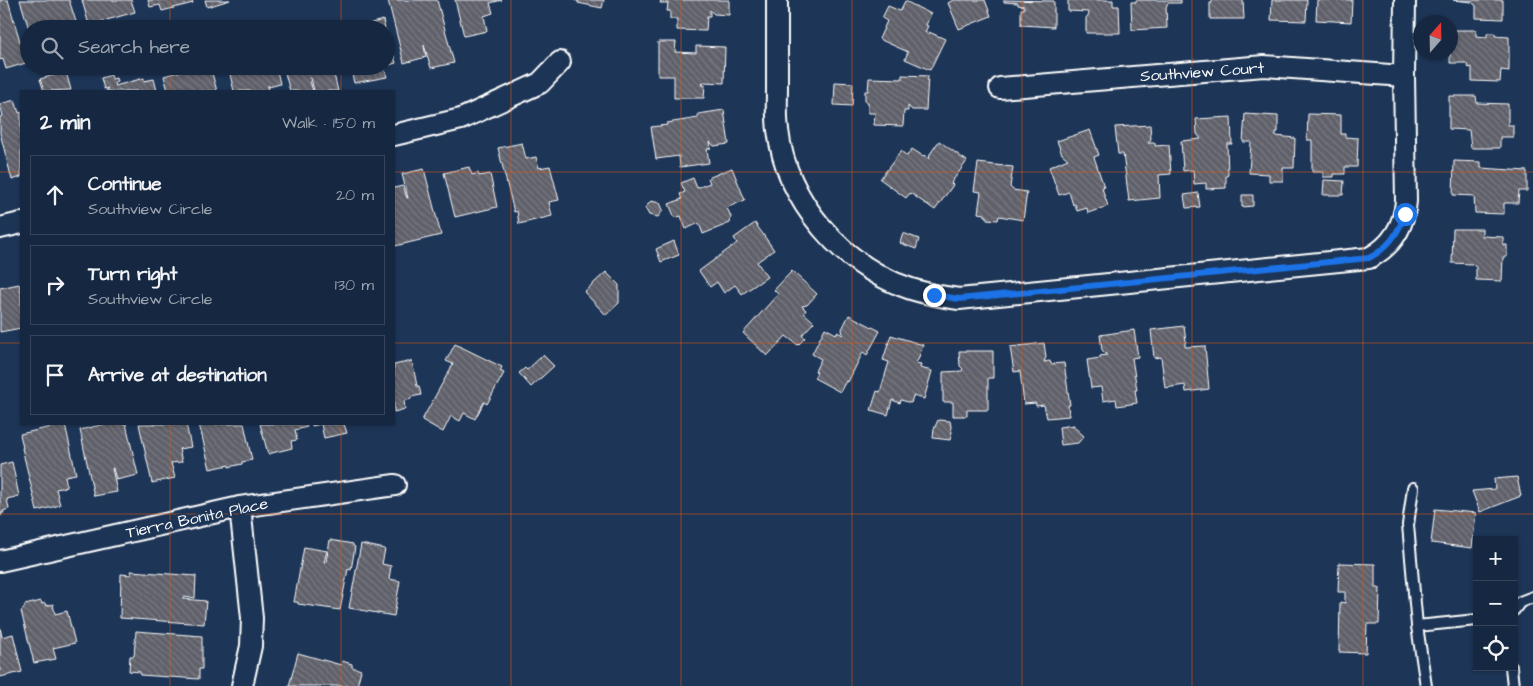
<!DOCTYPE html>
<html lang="en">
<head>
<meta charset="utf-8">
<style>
  body { margin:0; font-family:"Architects Daughter",sans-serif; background:#1f3048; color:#f1f3f6 }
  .controls { position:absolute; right:15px; bottom:15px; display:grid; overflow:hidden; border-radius:0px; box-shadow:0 1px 4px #0004 }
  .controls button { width:45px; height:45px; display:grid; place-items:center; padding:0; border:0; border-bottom:1px solid #35445a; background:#162841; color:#f1f3f6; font:25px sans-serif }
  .compass { position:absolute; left:1413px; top:15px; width:45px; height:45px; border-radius:50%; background:#162841; box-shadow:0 1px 4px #0004; rotate:20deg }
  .stop { position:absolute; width:15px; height:15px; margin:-11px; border:4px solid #1a73e8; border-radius:50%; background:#fff }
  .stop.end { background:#1a73e8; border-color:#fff; box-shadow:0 1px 5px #0008 }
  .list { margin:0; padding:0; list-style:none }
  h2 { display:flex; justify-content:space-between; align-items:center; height:65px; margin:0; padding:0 20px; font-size:21px }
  h2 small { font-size:16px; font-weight:400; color:#9ea6b1 }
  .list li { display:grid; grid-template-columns:32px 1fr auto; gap:15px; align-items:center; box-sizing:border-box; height:80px; margin:0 10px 10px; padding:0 10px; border:1px solid #35445a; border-radius:0px }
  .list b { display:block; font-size:19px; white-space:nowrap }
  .list p { margin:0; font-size:16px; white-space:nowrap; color:#9ea6b1 }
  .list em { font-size:16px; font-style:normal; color:#9ea6b1 }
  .icon { flex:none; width:28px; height:28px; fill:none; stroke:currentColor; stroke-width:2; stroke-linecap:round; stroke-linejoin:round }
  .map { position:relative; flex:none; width:1533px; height:686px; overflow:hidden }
  .search { position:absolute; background:#162841; box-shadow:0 1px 4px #0004; left:20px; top:20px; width:375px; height:55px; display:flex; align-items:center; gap:12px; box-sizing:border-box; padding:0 18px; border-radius:28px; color:#9ea6b1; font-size:19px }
  .panel { position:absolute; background:#162841; box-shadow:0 1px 4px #0004; left:20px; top:90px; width:375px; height:335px; border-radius:0px }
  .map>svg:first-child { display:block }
  .building { fill:url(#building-back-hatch); stroke:#fff }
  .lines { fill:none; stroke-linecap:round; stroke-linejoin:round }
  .service-casing { stroke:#fff; stroke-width:14 }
  .minor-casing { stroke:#fff; stroke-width:24 }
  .service { stroke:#1d3557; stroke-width:10 }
  .minor { stroke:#1d3557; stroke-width:20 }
  .route { stroke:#1a73e8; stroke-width:6 }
  .grid { fill:none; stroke:#e8590c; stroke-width:1; stroke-opacity:0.55 }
  .labels { text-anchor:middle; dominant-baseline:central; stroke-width:4; stroke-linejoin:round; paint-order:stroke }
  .street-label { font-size:16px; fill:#fff; stroke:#1d3557 }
</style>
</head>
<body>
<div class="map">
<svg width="1533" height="686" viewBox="0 0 1533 686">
  <defs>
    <pattern id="building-back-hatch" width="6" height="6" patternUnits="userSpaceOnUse" patternTransform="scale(1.25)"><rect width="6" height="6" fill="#60616a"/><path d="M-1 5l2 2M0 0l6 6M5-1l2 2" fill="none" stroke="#787980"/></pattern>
  </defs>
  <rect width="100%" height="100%" fill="#1d3557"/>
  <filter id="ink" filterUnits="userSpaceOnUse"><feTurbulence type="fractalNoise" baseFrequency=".02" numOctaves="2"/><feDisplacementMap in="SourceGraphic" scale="10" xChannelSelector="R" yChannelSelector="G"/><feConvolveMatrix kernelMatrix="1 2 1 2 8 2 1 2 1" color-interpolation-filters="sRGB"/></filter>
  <g filter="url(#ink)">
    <!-- building -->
    <g class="building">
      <polygon points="0,0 8,0 21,45 28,42 29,45 29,62 6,69 3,59 0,60"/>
      <polygon points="20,0 69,0 78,28 29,29"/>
      <polygon points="82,0 131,0 135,12 89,25"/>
      <polygon points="148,0 192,0 193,3 162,11 160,5 150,7"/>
      <polygon points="205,0 230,0 207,7"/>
      <polygon points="388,0 437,0 454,63 431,68 424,45 426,57 404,63"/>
      <polygon points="455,0 502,0 490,3 493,13 484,16 487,31 464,36"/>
      <polygon points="574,0 604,0 602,8 578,3 578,1"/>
      <polygon points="661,0 729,0 729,15 714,14 710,10 710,16 707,16 706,31 677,30 677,19 670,19 670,11 667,11 668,3 660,3"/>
      <polygon points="953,0 985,0 991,16 959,29 948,3"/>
      <polygon points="1004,0 1054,1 1054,27 1021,25 1021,9 1024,9 1024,6 1018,5 1018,3 1004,2"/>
      <polygon points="1068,0 1113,0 1113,6 1119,6 1120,33 1086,33 1086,18 1089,14 1089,12 1068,11"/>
      <polygon points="1136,0 1181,0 1181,3 1168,3 1166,7 1167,28 1132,30 1131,2 1136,2"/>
      <polygon points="1212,0 1243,0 1244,19 1210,19 1210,3 1212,3"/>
      <polygon points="1272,0 1307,0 1306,21 1271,20"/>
      <polygon points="1317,0 1352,0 1351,22 1316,20"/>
      <polygon points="1453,0 1503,0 1503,19 1476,18 1476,6 1472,2"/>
      <polygon points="905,1 931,14 926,25 928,26 925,32 928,34 929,32 945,39 930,70 905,59 908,52 879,39 887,21 882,18 888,6 900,11"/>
      <polygon points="383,20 385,29 349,29"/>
      <polygon points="386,30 396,63 386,66"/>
      <polygon points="1451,30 1476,30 1476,36 1487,37 1487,33 1495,33 1495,36 1509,37 1509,71 1501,70 1500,82 1472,81 1472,67 1469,68 1466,63 1450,63"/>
      <polygon points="658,42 676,42 675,52 696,53 696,46 725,47 724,83 704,82 701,85 705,85 704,98 674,98 674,76 658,76"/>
      <polygon points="187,66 210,66 217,91 168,91 164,76 188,69"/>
      <polygon points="228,66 276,66 280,84 269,87 268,85 269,91 234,91"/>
      <polygon points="283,66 332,66 338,91 314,91 311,78 309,78 313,91 290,91"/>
      <polygon points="350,66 384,66 387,77 354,83"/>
      <polygon points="66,72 71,90 44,91 40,79"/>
      <polygon points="111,75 112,79 116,78 117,82 114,83 115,86 144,78 144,81 154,79 157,91 106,91 108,88 104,89 101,78"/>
      <polygon points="902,75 928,76 926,110 912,110 908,106 908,111 904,111 903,126 874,125 875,113 868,113 868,102 865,102 865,91 868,91 869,78 902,79"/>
      <polygon points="835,82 853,83 852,106 834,105"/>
      <polygon points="1449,96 1476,96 1477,103 1508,104 1508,125 1513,125 1513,137 1500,137 1500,148 1471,148 1469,130 1449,129"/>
      <polygon points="15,100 19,113 21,112 21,177 12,180 0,133 0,117 3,116 0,104"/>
      <polygon points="724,110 729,144 714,146 710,142 711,148 707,149 709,163 680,167 679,156 656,159 651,127 667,125 667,123 698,118 698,114"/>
      <polygon points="1245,114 1278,116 1278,132 1276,132 1276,136 1295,138 1294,168 1283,168 1283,181 1269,181 1269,174 1249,173 1251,142 1243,142"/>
      <polygon points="1308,114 1341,115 1341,134 1345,134 1345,137 1358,138 1357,167 1345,167 1345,174 1334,174 1334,177 1323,177 1323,172 1312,172 1312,140 1307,140"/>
      <polygon points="1231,117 1232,144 1227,144 1228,175 1226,176 1226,188 1206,189 1206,183 1194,184 1193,170 1183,171 1181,141 1201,139 1197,134 1196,119"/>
      <polygon points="1150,125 1151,139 1148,143 1155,143 1155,146 1169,145 1171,174 1159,175 1160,198 1129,201 1123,154 1118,154 1115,127"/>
      <polygon points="1090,130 1099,155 1094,157 1104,187 1102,188 1108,206 1088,213 1087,208 1077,211 1075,204 1073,205 1069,192 1059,195 1049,167 1068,159 1062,154 1057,141"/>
      <polygon points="939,141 967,161 951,183 953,185 935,210 910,193 906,198 880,179 901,151 907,156 912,149 923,156 924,155 929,159 930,154"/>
      <polygon points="522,143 526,159 536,157 539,168 550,166 559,200 549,202 552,216 519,224 517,211 514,212 498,148"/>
      <polygon points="1454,161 1481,162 1481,168 1527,171 1527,191 1519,191 1518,203 1504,203 1504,214 1475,213 1474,196 1453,195"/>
      <polygon points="978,163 1013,167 1010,187 1013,190 1027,192 1023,220 999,216 998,220 987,219 987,216 985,216 985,214 978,213 981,192 974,191"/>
      <polygon points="469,167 472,175 478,173 479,176 490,174 497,207 455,217 444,173"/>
      <polygon points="732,168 745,200 726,208 728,210 731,217 730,223 703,234 699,223 686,229 681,216 675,218 669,204 682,199 680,194 685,192 681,183 693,178 697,188 710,183 708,178"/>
      <polygon points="424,169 441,235 395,246 394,240 394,188 403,186 407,198 408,198 402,174"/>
      <polygon points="1324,180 1344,181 1343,195 1323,195"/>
      <polygon points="1198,193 1200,207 1186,208 1184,195"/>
      <polygon points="1242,195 1253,195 1253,206 1242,207"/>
      <polygon points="651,201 660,203 663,210 658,217 649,215 645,208"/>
      <polygon points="755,223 774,250 757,262 767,277 742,294 735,285 724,293 717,282 710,287 699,271 737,243 734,238"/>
      <polygon points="1453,229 1482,229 1482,236 1503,237 1503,245 1507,245 1507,257 1503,257 1502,281 1476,280 1476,267 1472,264 1452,263"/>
      <polygon points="903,233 919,239 916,249 900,243"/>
      <polygon points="674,241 679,255 661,262 656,249"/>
      <polygon points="792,271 817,294 807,305 802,306 806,310 804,313 814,322 802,335 805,338 798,345 786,336 767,356 743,333 778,294 774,290"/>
      <polygon points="606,272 619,285 619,303 606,315 584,292"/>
      <polygon points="19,284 21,293 21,328 0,332 0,288"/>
      <polygon points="849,315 880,331 867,355 863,352 848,382 846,381 840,392 814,378 817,372 815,371 821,359 812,354 825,328 836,334 837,332 843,335 842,329"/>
      <polygon points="1184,326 1186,342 1185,342 1185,347 1205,346 1209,389 1186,392 1185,385 1165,388 1161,357 1154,358 1151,330"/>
      <polygon points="1134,330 1138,357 1132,358 1137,390 1135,390 1137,403 1117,406 1116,399 1103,401 1101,387 1091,388 1087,360 1100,358 1100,356 1107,355 1102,350 1100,335"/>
      <polygon points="891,335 923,345 918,360 915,363 921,364 920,368 932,371 924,399 913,396 911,403 901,400 900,403 892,400 888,415 871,410 877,391 880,392 889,362 883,360"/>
      <polygon points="1044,343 1046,357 1044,362 1050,361 1051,364 1064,363 1070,405 1068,405 1069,416 1047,418 1044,405 1036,406 1036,403 1024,404 1020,371 1014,372 1010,347"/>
      <polygon points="455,344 502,367 500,371 504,373 487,404 484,402 475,419 464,413 460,421 451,416 443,432 422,420 453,364 446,361"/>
      <polygon points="959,351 993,351 993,378 988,378 988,410 967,410 967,416 953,416 953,402 943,402 943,372 962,371 963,369 960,366"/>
      <polygon points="543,355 554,366 531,387 519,373 525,368 527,370"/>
      <polygon points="412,361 417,386 419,386 421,395 411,397 411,399 404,401 405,409 394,412 394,365"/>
      <polygon points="938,420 950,421 952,432 950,440 933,438 934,429"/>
      <polygon points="65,424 76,474 65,476 67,487 56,489 60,505 37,511 22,448 23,448 20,434"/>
      <polygon points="105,424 126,424 138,475 116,480 113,468 112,468 117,492 94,496 80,430"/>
      <polygon points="139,424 186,424 191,447 179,449 182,462 171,463 175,478 152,483"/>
      <polygon points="199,424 244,424 252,460 242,462 242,464 229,467 229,465 210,469"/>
      <polygon points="260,424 306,424 307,427 295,430 297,440 291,441 292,448 268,454"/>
      <polygon points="312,424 344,424 347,433 324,438 321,424 312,426"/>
      <polygon points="1074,425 1074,427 1084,436 1078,443 1061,445 1059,427"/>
      <polygon points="12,462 19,496 7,499 9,509 3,511 4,513 1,513 2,515 0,516 0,465"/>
      <polygon points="1517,477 1521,496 1480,512 1472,491 1495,489 1494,479"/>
      <polygon points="1435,509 1476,513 1472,548 1431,543"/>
      <polygon points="330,540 353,544 353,546 355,547 351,570 348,569 340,610 298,604 298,602 294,602 304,547 327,551 324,562 326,562"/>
      <polygon points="361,544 385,549 382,564 391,566 389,579 400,581 394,616 349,608"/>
      <polygon points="1339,563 1375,564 1375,588 1380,588 1379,624 1367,624 1366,653 1339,652 1340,602 1345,603 1345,592 1338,592"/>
      <polygon points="131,571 196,576 195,598 183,597 183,599 206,601 204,624 120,618 121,574 131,575"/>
      <polygon points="41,601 42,604 45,603 46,606 53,604 55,614 67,611 75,643 53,648 56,659 34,663 21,611 23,610 25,605"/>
      <polygon points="0,627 2,637 13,634 22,672 0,677"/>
      <polygon points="136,631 202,636 202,669 199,669 199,679 140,675 140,672 129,671 130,656 134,656"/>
      <polygon points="298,653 341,665 342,661 352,664 352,667 361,670 357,686 289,686"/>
    </g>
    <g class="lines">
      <!-- service casing -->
      <g class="service-casing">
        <g id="service">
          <polyline points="1413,488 1408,525 1417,626 1426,686"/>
          <polyline points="1514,610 1520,602 1533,597"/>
          <polyline points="1417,626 1477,620"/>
          <polyline points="1511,667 1513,686"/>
        </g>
      </g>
      <!-- minor casing -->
      <g class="minor-casing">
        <g id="minor">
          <path d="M777 0C777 29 777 59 777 88 777 102 776 116 778 130 786 201 843 267 911 289 927 294 943 297 959 299L1369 258C1392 246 1404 227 1406 201L1404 76 1405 0"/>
          <polyline points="1000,88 1264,66 1404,76"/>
          <polyline points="394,135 461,119 540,83 560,62"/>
          <polyline points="0,228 21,223"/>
          <polyline points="240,507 252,618 251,646 242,686"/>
          <polyline points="0,561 240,507 395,485"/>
        </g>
      </g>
      <!-- service -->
      <use href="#service" class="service"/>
      <!-- minor -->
      <use href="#minor" class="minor"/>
    </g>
  </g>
  <g class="lines" filter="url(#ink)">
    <!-- route -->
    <path class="route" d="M934 295 959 299 1369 258C1388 248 1398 234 1405 214"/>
  </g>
  <!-- grid -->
  <path class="grid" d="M170 0V29M341 0V29M511 0V686M681 0V686M852 0V686M1022 0V686M1192 0V686M1363 0V686M170 66V91M341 66V91M0 172H21M394 172H1533M0 343H21M394 343H1533M170 424V686M341 424V686M0 514H1533"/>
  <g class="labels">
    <!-- street labels -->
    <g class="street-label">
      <text transform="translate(1202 72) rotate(-4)">Southview Court</text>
      <text transform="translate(197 518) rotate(-12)">Tierra Bonita Place</text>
    </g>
  </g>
</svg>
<div class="controls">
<button>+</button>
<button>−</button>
<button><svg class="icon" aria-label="locate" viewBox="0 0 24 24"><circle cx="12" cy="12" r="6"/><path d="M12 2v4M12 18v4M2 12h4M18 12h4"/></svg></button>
</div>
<svg class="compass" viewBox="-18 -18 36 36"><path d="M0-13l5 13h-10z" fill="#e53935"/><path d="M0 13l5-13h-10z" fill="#9ea6b1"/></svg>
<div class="stop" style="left:1405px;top:214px"></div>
<div class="stop end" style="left:934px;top:295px"></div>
<div class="search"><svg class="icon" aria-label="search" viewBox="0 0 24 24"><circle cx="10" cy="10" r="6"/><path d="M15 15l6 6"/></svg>Search here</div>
<section class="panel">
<h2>2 min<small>Walk · 150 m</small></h2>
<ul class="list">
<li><svg class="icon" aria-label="ahead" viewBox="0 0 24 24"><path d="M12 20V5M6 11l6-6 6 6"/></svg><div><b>Continue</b><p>Southview Circle</p></div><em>20 m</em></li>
<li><svg class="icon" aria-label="right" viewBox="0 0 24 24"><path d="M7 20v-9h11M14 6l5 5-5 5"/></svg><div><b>Turn right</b><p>Southview Circle</p></div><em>130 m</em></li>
<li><svg class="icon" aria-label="arrive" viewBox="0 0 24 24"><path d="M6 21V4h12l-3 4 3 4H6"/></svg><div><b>Arrive at destination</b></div></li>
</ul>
</section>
</div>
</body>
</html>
